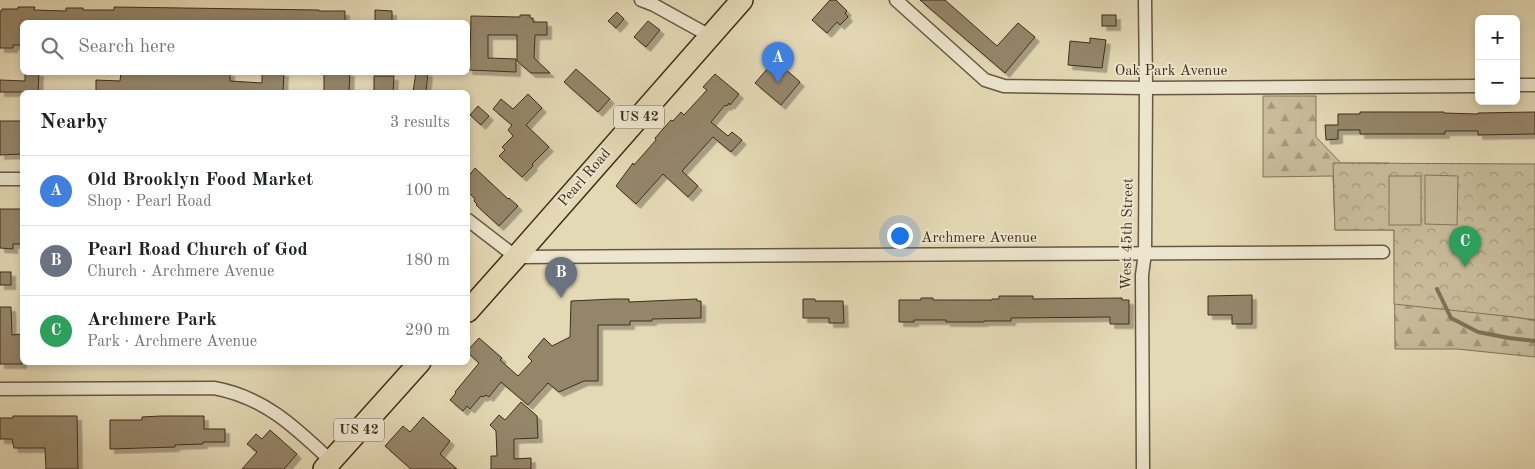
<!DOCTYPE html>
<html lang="en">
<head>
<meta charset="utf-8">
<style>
  body { margin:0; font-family:"Old Standard TT",serif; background:#f2f2f2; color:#202124 }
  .controls { position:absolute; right:15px; top:15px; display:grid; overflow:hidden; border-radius:8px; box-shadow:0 2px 8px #0003 }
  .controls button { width:45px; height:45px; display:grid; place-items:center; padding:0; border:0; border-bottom:1px solid #e0e0e0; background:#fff; color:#202124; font:25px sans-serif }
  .you { position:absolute; left:899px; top:235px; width:18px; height:18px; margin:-12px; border:4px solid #fff; border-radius:50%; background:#1a73e8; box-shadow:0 0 0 8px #1a73e833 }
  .badge { display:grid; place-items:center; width:32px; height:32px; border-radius:50%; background:#0f766e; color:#fff; font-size:16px; font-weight:700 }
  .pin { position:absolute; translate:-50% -41px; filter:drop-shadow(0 1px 2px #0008) }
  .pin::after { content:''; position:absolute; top:26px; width:18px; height:15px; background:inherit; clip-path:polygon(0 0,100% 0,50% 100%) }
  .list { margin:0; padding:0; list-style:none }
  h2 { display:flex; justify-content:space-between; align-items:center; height:65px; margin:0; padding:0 20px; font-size:21px }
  h2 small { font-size:16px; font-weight:400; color:#757577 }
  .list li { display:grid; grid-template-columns:32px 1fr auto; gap:15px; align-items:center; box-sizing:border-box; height:70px; padding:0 20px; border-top:1px solid #e0e0e0 }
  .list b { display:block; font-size:19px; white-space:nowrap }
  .list p { margin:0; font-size:16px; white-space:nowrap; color:#757577 }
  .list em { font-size:16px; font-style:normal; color:#757577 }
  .icon { flex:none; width:28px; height:28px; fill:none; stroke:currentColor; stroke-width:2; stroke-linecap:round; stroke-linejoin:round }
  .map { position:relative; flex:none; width:1535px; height:469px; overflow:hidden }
  .search { position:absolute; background:#fff; box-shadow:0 2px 8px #0003; left:20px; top:20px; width:450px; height:55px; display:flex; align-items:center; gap:12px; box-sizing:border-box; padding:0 18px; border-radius:8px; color:#757577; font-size:19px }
  .panel { position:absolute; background:#fff; box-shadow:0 2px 8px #0003; left:20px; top:90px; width:450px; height:275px; border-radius:8px }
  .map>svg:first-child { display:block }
  .forest { fill:url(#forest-firs); stroke:#84745b }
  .park { fill:url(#park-crowns); stroke:#84745b }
  .pitch { fill:#c8bc9b; stroke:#84745b }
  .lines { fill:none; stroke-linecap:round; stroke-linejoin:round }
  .stream { stroke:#807158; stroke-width:4 }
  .building { fill:#95866b; stroke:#3f2d1b; filter:url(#shadow) }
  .minor-casing { stroke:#685842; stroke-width:15 }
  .primary-casing { stroke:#3f2d1b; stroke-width:24 }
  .minor { stroke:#ede6cf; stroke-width:12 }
  .primary { stroke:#e4d9b5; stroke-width:21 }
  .labels { text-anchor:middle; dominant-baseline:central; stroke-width:4; stroke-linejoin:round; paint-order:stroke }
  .shield { fill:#ede6cf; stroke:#736451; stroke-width:1 }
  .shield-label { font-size:14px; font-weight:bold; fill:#3f2d1b }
  .street-label { font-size:15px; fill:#3f2d1b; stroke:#ede6cf }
</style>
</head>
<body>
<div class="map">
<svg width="1535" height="469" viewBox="0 0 1535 469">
  <defs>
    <pattern id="forest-firs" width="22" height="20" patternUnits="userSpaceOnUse" patternTransform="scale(1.25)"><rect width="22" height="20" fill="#c8bc9b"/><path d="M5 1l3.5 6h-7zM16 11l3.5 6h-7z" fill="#a4997e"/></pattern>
    <pattern id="park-crowns" width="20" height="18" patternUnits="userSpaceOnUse" patternTransform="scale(1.25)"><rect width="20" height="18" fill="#c8bc9b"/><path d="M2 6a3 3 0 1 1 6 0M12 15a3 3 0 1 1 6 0" fill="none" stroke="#a4997e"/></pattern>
    <filter id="shadow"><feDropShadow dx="4.5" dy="4.5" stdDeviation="0" flood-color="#0004"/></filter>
  </defs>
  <rect width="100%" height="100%" fill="#e4d9b5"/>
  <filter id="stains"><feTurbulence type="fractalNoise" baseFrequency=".004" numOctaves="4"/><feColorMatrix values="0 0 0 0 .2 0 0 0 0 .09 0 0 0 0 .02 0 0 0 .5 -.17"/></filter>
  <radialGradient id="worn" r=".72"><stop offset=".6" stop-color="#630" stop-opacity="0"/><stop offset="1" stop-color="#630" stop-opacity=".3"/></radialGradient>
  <!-- forest -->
  <polygon class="forest" points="1263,96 1316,96 1316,137 1341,163 1389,163 1491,314 1535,320 1535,357 1457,349 1395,349 1394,230 1335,230 1333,176 1263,177"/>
  <!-- park -->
  <polygon class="park" points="1333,163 1535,164 1535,320 1514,317 1394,304 1394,230 1335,230"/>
  <!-- pitch -->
  <g class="pitch">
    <polygon points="1425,175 1458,176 1457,225 1425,224"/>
    <rect x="1389" y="176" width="32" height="49"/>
  </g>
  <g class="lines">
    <!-- stream -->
    <polyline class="stream" points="1437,289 1451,318 1478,332 1509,338 1535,341"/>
  </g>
  <!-- building -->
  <g class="building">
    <polygon points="830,0 836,0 847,11 845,13 848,17 840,25 837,22 827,33 812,20"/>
    <polygon points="920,0 945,0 997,46 1018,23 1035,37 1005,73"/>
    <polygon points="18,7 35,7 34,10 66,11 66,8 83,8 83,10 114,10 114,7 319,10 319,11 345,11 345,22 22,22 22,45 13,45 13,48 0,48 0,11 2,11 2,9 18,9"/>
    <polygon points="375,10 392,11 392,22 375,22"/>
    <polygon points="617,12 624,19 616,28 608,21"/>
    <polygon points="520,15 530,15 530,18 533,18 533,22 547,22 547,35 535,35 534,58 550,73 531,73 517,61 517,35 488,35 488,58 516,59 516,72 468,70 468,60 470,60 471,16 520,17"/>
    <rect x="1102" y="15" width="14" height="11"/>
    <polygon points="648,21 660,30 646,47 634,37"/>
    <polygon points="1090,38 1106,40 1102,68 1068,65 1070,41 1090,43"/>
    <polygon points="775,60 800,82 781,105 755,83"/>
    <polygon points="576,69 610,99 598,112 564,82"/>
    <polygon points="25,72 39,72 38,92 0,92 0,80 25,81"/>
    <polygon points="121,72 230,72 230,81 262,83 262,72 284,72 283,92 159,91 159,92 96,92 96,80 120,81"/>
    <polygon points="324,72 350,72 349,92 324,92"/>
    <polygon points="416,72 428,72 426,92 413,92"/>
    <polygon points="715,74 739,94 730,105 729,103 727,106 725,105 711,122 728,136 732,132 742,140 731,152 713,137 682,171 698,186 688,197 663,174 636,204 616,186 633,163 634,165 656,140 655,138 671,120 673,121 681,112 684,115 707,90 703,87"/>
    <polygon points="374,76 394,76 393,92 374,92"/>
    <polygon points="528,94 542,108 526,125 549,147 532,164 533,166 522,177 499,156 505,150 502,147 513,136 508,130 512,125 493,109 501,99 513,109"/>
    <polygon points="478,106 489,116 481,125 470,115"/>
    <polygon points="1360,112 1444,112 1444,113 1478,114 1478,113 1535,112 1535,134 1478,135 1478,131 1445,131 1445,134 1360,134 1360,130 1338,130 1338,139 1326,140 1325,125 1338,125 1338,114 1360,114"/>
    <polygon points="0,121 22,121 22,154 0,155"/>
    <polygon points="475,168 508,199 509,198 518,206 499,226 476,205 477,204 474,201 475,199 468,192 468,177"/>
    <polygon points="0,209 22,209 22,244 13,244 13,249 0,248"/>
    <rect x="0" y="272" width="11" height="13"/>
    <polygon points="1252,295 1252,324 1232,324 1232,315 1208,315 1208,296"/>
    <polygon points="999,296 1033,296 1033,299 1122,298 1122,300 1129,300 1129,324 1110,324 1110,317 1011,318 1011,321 984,321 984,322 946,322 946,320 914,320 914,322 899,322 899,300 921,300 921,298 933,298 933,300 992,300 992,299 999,299"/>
    <polygon points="613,299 629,299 629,302 697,299 697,301 701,301 701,318 652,319 652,321 630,321 630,325 598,325 598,381 584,381 559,392 548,383 528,405 501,382 489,397 486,395 483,397 481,396 470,409 467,406 463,411 450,400 456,393 455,392 479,363 468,353 468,350 479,338 502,358 500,360 518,376 532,361 528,357 544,338 552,346 570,337 571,301"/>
    <polygon points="803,299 815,299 815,301 843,301 844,323 829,323 829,318 803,318"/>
    <polygon points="0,307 11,307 12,335 22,334 22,364 0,364"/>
    <polygon points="521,402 537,416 538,438 514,439 514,459 531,458 531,469 491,469 491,456 497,456 496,431 490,425 499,415 505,420"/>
    <polygon points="13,416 77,416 78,469 46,469 45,448 14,448 12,439 0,439 0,418 13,418"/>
    <polygon points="161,416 204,416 204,429 225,429 225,442 203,442 203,444 175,445 175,447 110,449 110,420 142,420 142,417"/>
    <polygon points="423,417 450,441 440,454 457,469 411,469 385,446 403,426 410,432"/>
    <polygon points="270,430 297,454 284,469 242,469 257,452 247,444 256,434 262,439"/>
  </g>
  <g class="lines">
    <!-- minor casing -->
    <g class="minor-casing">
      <g id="minor">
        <polyline points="641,0 654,5 710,36"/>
        <polyline points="896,0 985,80 1004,86 1146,88 1479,86"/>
        <polyline points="1516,85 1535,85"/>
        <polyline points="0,179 22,179"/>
        <polyline points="468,220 516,257 1383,252"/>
        <path d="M0 389 214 388C264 397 295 427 331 461"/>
        <polyline points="1143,469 1142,275 1145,253 1146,88 1145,0"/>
      </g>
    </g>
    <!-- primary casing -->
    <g class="primary-casing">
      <g id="primary">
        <polyline points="468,311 516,257 742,0"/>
        <polyline points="324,469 420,362"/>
      </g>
    </g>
    <!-- minor -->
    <use href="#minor" class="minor"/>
    <!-- primary -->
    <use href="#primary" class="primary"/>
  </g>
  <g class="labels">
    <!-- shield labels -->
    <g class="shield">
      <rect x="614" y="105.5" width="50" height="23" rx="4"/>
      <rect x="334" y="418.5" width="50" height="23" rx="4"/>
    </g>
    <g class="shield-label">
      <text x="639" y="117">US 42</text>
      <text x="359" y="430">US 42</text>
    </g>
    <!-- street labels -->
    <g class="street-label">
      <text x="1171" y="71">Oak Park Avenue</text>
      <text transform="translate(585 178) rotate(-49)">Pearl Road</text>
      <text transform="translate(1128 234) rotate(-89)">West 45th Street</text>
      <text x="979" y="238">Archmere Avenue</text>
    </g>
  </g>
  <rect width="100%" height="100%" filter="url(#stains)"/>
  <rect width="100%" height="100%" fill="url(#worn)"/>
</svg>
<div class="controls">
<button>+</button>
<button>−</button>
</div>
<div class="you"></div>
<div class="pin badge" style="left:778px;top:83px;background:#3f7fe0">A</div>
<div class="pin badge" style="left:561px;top:298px;background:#6b7280">B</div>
<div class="pin badge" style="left:1465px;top:267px;background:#2e9e5b">C</div>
<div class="search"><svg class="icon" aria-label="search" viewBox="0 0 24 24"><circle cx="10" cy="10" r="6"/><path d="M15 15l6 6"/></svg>Search here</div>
<section class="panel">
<h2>Nearby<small>3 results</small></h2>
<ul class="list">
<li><span class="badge" style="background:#3f7fe0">A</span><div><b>Old Brooklyn Food Market</b><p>Shop · Pearl Road</p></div><em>100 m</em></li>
<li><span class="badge" style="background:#6b7280">B</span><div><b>Pearl Road Church of God</b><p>Church · Archmere Avenue</p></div><em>180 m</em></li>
<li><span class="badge" style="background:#2e9e5b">C</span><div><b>Archmere Park</b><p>Park · Archmere Avenue</p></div><em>290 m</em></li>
</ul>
</section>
</div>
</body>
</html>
